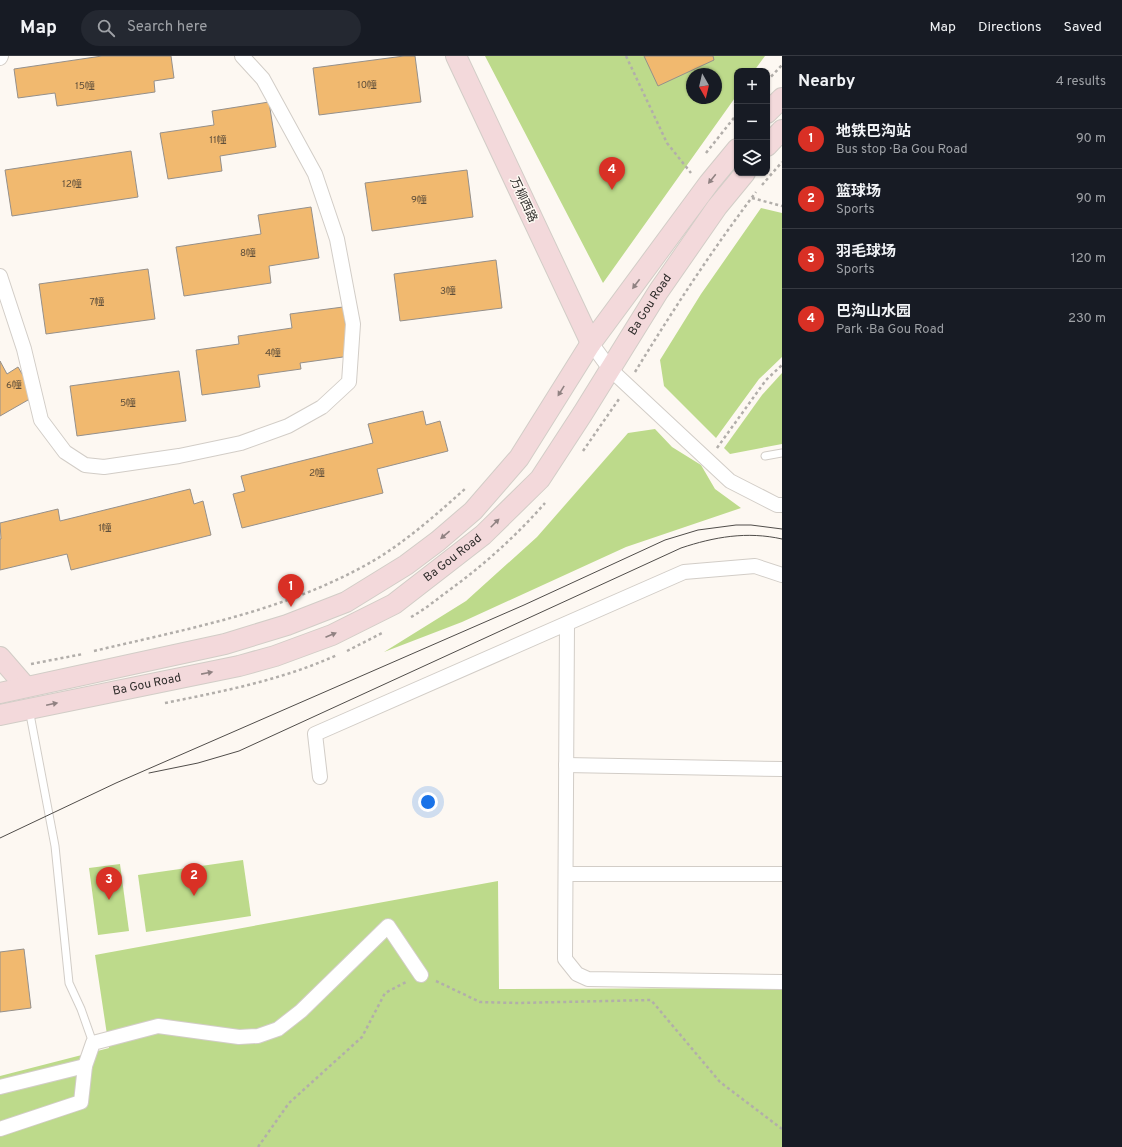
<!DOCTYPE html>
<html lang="en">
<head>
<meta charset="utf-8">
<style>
  body { margin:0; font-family:Overpass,"Noto Sans SC",sans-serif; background:#242831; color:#f1f3f6 }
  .controls { position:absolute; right:12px; top:12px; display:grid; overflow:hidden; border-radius:8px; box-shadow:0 1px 3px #0004 }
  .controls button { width:36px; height:36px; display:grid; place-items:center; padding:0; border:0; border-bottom:1px solid #363941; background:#171b24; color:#f1f3f6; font:20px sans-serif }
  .compass { position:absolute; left:686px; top:12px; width:36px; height:36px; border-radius:50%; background:#171b24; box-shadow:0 1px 3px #0004; rotate:172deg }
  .you { position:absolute; left:428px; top:746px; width:14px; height:14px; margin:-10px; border:3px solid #fff; border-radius:50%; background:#1a73e8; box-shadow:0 0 0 6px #1a73e833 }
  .badge { display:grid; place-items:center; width:26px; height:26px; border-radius:50%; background:#d93025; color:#fff; font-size:13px; font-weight:700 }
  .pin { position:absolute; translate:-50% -33px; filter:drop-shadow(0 1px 2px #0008) }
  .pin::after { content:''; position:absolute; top:21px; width:14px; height:12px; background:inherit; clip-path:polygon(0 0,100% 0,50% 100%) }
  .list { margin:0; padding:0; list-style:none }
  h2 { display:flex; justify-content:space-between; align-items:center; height:52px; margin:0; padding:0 16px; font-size:17px }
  h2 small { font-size:13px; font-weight:400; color:#9ea1a6 }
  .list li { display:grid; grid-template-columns:26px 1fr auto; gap:12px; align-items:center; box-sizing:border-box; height:60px; padding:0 16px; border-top:1px solid #363941 }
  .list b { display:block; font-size:15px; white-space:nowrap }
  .list p { margin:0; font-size:13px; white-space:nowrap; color:#9ea1a6 }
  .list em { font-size:13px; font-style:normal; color:#9ea1a6 }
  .icon { flex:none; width:22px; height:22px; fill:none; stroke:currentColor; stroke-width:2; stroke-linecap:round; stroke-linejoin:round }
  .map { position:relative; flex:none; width:782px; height:1091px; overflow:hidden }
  header { display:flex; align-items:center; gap:24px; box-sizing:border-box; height:56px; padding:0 20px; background:#171b24; border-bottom:1px solid #363941 }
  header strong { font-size:19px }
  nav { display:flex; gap:22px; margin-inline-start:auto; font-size:14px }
  .search { width:280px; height:36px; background:#242831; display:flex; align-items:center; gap:10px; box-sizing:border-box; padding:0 14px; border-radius:22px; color:#9ea1a6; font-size:15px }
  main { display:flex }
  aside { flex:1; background:#171b24 }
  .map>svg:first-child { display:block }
  .green { fill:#bdda8b; fill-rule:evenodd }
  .building { fill:#f1b96f; stroke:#95908b }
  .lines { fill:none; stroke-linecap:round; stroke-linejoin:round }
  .lane-casing { stroke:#d2cdc7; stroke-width:9 }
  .street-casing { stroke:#d2cdc7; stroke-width:16 }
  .secondary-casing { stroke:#d2cdc7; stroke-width:22 }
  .path { stroke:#b2aeaa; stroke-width:2.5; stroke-dasharray:3 3; stroke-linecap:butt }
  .lane { stroke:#fff; stroke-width:7 }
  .street { stroke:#fff; stroke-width:14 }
  .secondary { stroke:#f3d9db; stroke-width:20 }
  .tram { stroke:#504d4a; stroke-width:1 }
  .oneway { fill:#908282 }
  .labels { text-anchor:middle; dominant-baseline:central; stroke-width:3; stroke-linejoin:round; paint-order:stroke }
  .number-label { font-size:10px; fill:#5f4f3b }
  .street-label { font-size:12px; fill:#2e2c2a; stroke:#fdf8f2 }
</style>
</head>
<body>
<header>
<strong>Map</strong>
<div class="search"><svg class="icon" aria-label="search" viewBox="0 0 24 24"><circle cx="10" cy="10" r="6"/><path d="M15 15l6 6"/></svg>Search here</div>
<nav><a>Map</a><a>Directions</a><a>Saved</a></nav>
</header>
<main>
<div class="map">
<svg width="782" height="1091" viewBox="0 0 782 1091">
  <rect width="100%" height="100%" fill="#fdf8f2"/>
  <!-- green -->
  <g class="green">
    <path d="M485 0H765L754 15H737V39L603 227ZM692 18H716V42H692Z"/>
    <polygon points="761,152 782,157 782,301 759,323 716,382 664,330 660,304 701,238"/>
    <polygon points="782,317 782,388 730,398 724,392 762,339"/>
    <polygon points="655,373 672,391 701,409 715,433 741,452 626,491 462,566 384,596 466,545 537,481 628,377"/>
    <polygon points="243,804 251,860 146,876 138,819"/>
    <polygon points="120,808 129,875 98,879 89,812"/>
    <polygon points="498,825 499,933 782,932 782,1091 0,1091 0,1020 109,992 95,899"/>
  </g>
  <!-- building -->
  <g class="building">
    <polygon points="102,0 171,0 174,22 154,25 155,36 57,50 55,37 18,42 14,13"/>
    <polygon points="404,0 415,0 421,46 319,59 313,12"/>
    <polygon points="644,0 713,0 714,4 658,30"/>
    <polygon points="269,46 276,91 220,100 222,115 168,123 160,77 214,69 212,55"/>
    <polygon points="131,95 138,141 12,160 5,114"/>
    <polygon points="467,114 473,161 372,175 365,127"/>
    <polygon points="311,151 319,202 269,210 271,227 184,240 176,191 261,178 258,159"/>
    <polygon points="496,204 502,252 400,265 394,218"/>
    <polygon points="148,213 155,263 46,278 39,228"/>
    <polygon points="343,251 350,300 300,307 301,313 258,319 260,331 202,339 196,294 239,288 238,280 292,272 290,258"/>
    <polygon points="0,305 7,318 18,311 35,340 0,360"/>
    <polygon points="179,315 186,365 77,380 70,330"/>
    <polygon points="423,355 426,369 440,365 448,395 377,413 383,437 242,472 233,438 245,435 241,420 373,387 368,368"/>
    <polygon points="190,433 194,448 203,445 211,479 71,514 67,498 0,514 0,483 1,483 0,467 58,453 60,465"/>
    <polygon points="24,893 31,952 0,956 0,896"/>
  </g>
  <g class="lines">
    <!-- lane casing -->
    <g class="lane-casing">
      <g id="lane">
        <polyline points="765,400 782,397"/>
        <polyline points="29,653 55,790 69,927 81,953 93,987"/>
      </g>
    </g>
    <!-- street casing -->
    <g class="street-casing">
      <g id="street">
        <polyline points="0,2 1,0"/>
        <polyline points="0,220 24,293 41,364 65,396 85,409 104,411 179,400 241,387 288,370 322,351 349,326 353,268 337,183 315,118 263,23 242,0"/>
        <polyline points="591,287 610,313 730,425 777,449 782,449"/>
        <polyline points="567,568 565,903 577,918 588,923 782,926"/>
        <polyline points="566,709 782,713"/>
        <polyline points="320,721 315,678 684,516 755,510 782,519"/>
        <polyline points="566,818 782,818"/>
        <polyline points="0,1031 85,1010"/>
        <polyline points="0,1073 81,1046 85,1010 93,987 158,970 239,981 258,980 278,973 301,955 388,870 421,919"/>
      </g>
    </g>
    <!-- secondary casing -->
    <g class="secondary-casing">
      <g id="secondary">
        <polyline points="456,0 591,287"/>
        <polyline points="767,57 782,42"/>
        <polyline points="767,90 782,74"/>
        <polyline points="0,601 26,631"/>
        <polyline points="0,637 225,588 287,569 346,546 406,509 438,485 473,455 519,402 591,287 709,127 737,93"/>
        <path id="s1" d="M0 659 239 610 275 600 332 579 394 548 483 479 540 423 583 357 658 236 717 151 745 117"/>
      </g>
    </g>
    <!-- path -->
    <g class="path">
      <polyline points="626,0 667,87 691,117"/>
      <polyline points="767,25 782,9"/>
      <polyline points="706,97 737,58"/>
      <polyline points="762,129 782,106"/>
      <polyline points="752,142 782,150"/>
      <path d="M635 316C673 254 712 194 756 136"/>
      <polyline points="717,392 766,324 782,309"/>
      <polyline points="583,395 619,343"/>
      <path d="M411 561C424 554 436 544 448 535 484 509 516 480 545 447"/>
      <path d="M94 595C191 572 291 554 378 502 410 482 438 457 466 432"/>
      <polyline points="347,595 382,577"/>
      <polyline points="31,608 83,598"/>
      <path d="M165 647C224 635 282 624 337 599"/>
      <polyline points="436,925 480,946 517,947 651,944 720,1026 782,1073"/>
      <polyline points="258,1091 289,1047 362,981 385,937 408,925"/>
    </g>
    <!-- lane -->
    <use href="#lane" class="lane"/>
    <!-- street -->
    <use href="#street" class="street"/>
    <!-- secondary -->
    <use href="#secondary" class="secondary"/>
    <!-- tram -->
    <g class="tram">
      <path d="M149 717 198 707 239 695 681 492C714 481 747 475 782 483"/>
      <polyline points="0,782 116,727 524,549 665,484 698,474 736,469 751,469 782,473"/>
    </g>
  </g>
  <!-- one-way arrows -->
  <defs><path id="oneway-solid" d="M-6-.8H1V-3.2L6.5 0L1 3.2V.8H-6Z"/></defs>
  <g class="oneway">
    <use href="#oneway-solid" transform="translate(712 123) rotate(129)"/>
    <use href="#oneway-solid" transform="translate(636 228) rotate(127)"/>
    <use href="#oneway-solid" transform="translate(561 335) rotate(122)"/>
    <use href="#oneway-solid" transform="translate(495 467) rotate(-45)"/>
    <use href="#oneway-solid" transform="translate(445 479) rotate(140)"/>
    <use href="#oneway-solid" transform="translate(331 579) rotate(-23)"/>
    <use href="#oneway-solid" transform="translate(207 617) rotate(-11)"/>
    <use href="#oneway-solid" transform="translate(52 648) rotate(-12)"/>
  </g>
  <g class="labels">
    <!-- number labels -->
    <g class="number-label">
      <text x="367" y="29">10幢</text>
      <text x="85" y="30">15幢</text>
      <text x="218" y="84">11幢</text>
      <text x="72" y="128">12幢</text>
      <text x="419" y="144">9幢</text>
      <text x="248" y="197">8幢</text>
      <text x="448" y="235">3幢</text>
      <text x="97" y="246">7幢</text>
      <text x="273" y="297">4幢</text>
      <text x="14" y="329">6幢</text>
      <text x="128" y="347">5幢</text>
      <text x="317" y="417">2幢</text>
      <text x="105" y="472">1幢</text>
    </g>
    <!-- street labels -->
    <g class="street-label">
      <text transform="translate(523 144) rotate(65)">万柳西路</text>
      <text stroke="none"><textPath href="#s1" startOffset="810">Ba Gou Road</textPath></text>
      <text stroke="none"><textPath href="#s1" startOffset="486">Ba Gou Road</textPath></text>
      <text stroke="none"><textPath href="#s1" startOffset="150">Ba Gou Road</textPath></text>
    </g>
  </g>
</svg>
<div class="controls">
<button>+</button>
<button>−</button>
<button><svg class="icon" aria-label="layers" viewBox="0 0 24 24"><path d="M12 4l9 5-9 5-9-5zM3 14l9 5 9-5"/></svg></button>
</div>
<svg class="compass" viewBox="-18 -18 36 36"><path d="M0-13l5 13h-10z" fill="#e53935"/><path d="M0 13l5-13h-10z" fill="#9ea1a6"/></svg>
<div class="you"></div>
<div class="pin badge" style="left:291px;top:551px">1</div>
<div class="pin badge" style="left:194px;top:840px">2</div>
<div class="pin badge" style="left:109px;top:844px">3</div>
<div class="pin badge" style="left:612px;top:134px">4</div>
</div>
<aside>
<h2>Nearby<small>4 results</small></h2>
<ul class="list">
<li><span class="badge">1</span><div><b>地铁巴沟站</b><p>Bus stop · Ba Gou Road</p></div><em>90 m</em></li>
<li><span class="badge">2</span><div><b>篮球场</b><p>Sports</p></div><em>90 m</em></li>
<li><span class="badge">3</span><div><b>羽毛球场</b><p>Sports</p></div><em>120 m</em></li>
<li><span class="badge">4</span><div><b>巴沟山水园</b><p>Park · Ba Gou Road</p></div><em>230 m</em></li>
</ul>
</aside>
</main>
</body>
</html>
